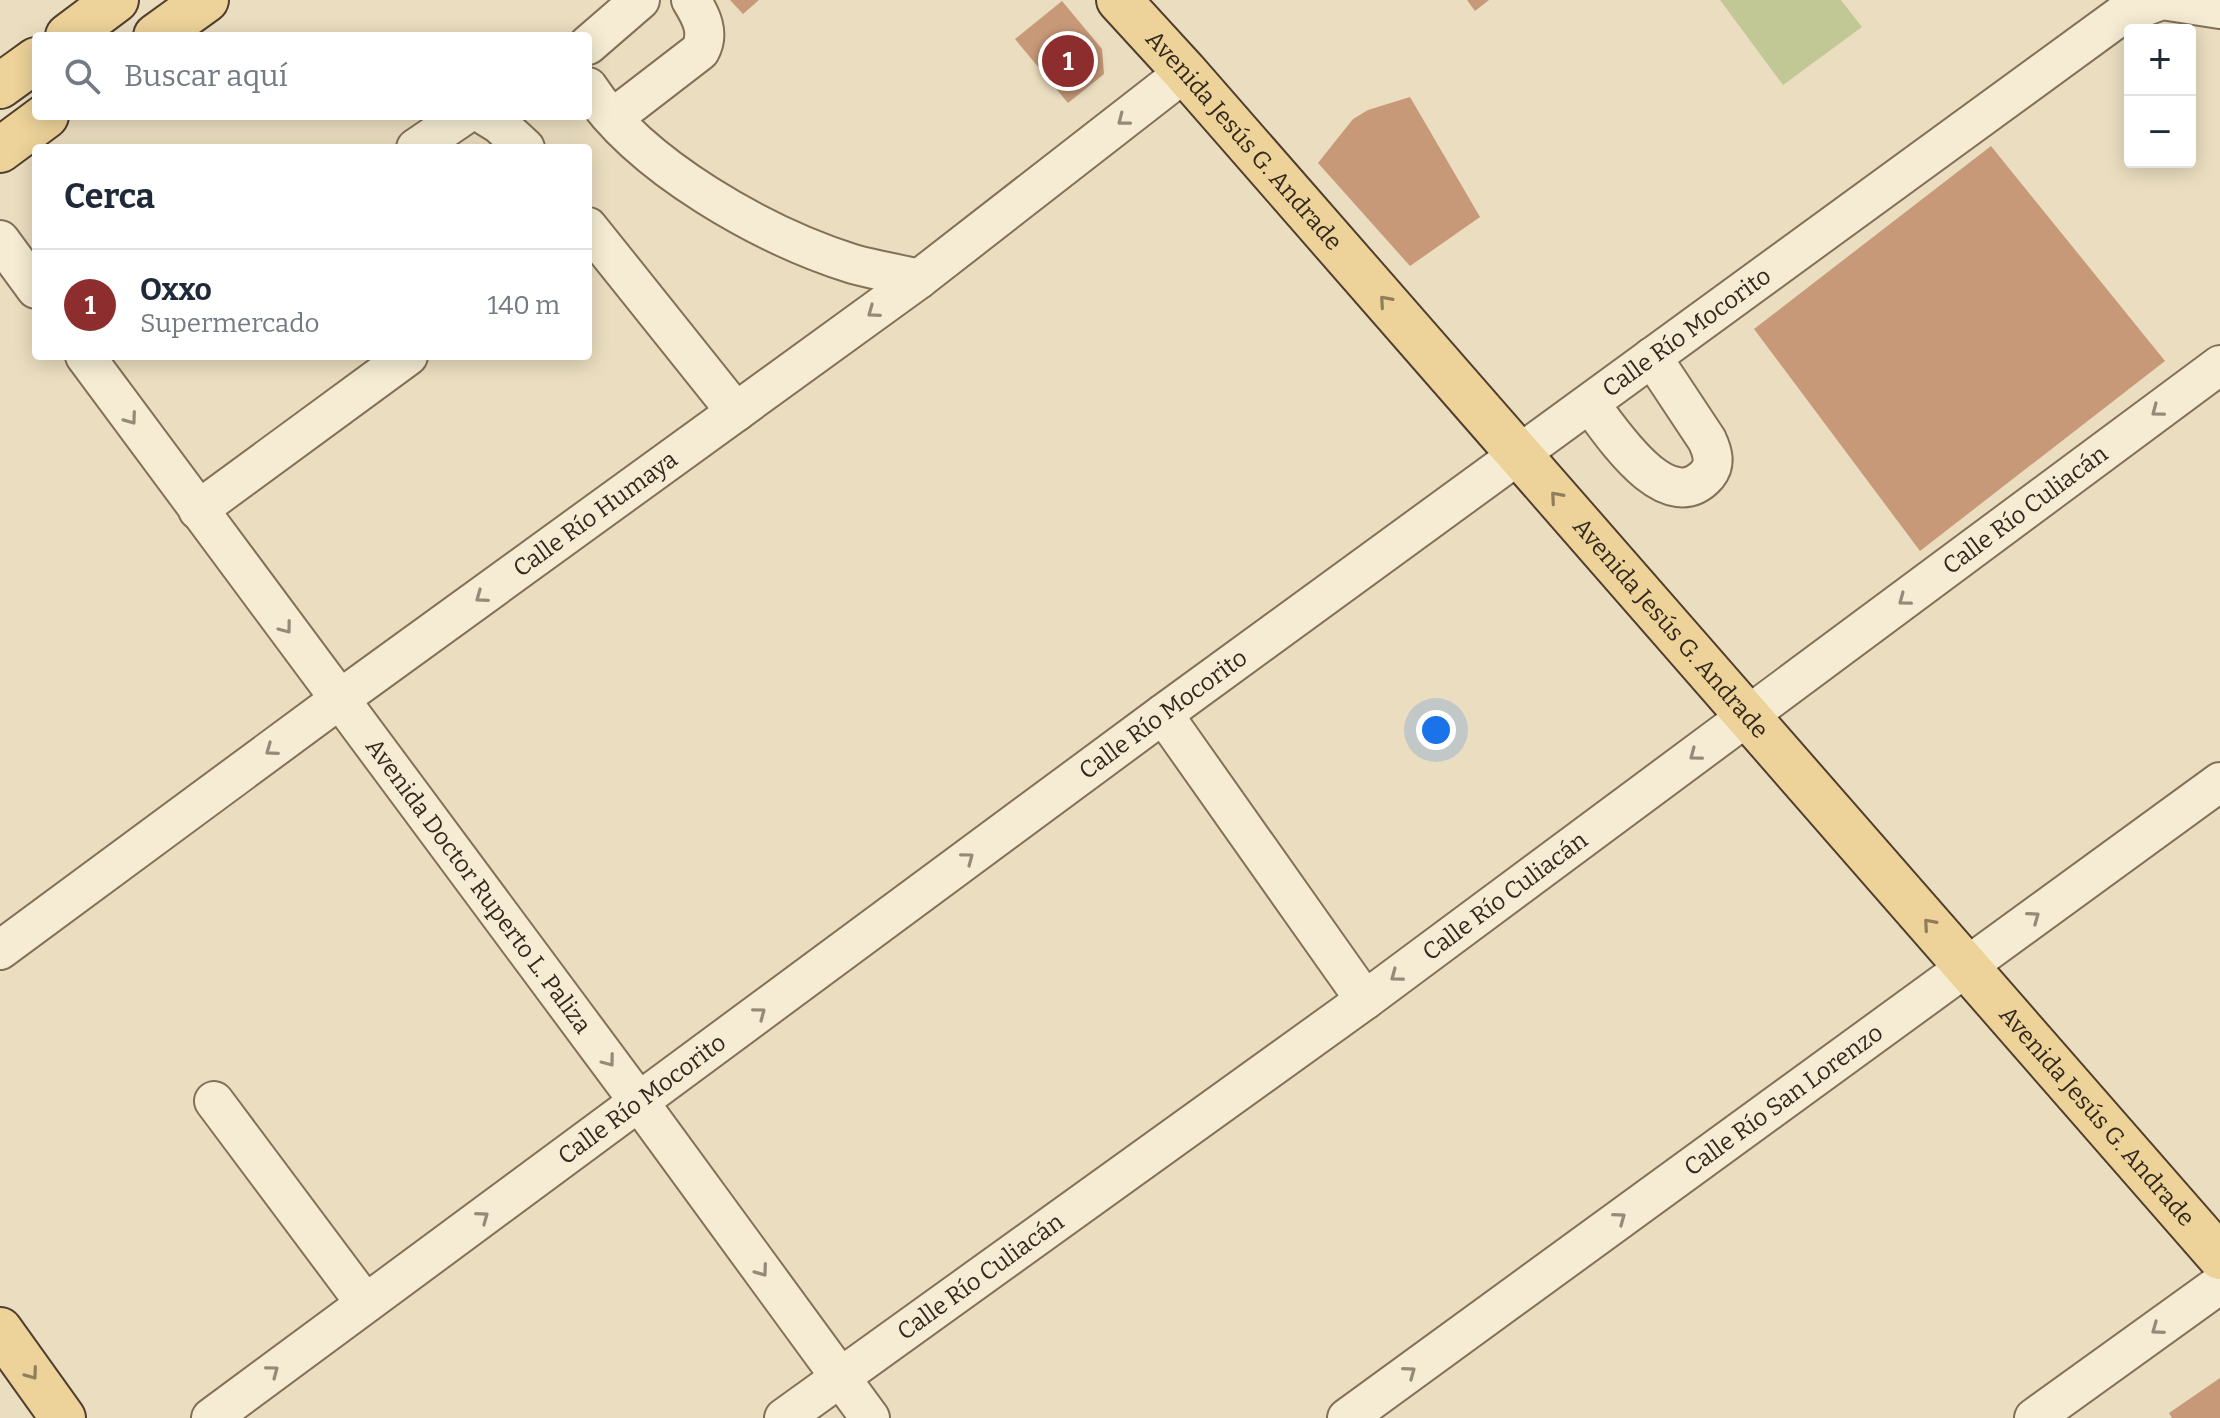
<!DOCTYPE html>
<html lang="es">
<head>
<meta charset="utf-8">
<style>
  body { margin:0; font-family:Bitter,serif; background:#f2f2f3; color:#1f2937 }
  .controls { position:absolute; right:24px; top:24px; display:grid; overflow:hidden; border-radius:8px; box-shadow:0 4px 20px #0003 }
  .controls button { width:72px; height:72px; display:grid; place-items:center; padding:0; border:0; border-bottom:2px solid #e0e1e3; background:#fff; color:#1f2937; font:40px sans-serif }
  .you { position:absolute; left:1436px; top:730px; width:28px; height:28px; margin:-20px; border:6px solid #fff; border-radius:50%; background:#1a73e8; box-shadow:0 0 0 12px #1a73e833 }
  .badge { display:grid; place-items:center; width:52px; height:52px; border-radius:50%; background:#8e2d2d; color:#fff; font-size:26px; font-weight:700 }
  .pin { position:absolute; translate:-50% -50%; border:4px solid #fff; box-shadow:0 2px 8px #0006 }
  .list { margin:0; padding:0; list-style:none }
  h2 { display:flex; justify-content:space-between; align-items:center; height:104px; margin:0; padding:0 32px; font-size:34px }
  h2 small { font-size:26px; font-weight:400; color:#747a83 }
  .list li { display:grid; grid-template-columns:52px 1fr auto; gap:24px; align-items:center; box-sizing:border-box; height:112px; padding:0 32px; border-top:2px solid #e0e1e3 }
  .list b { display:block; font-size:30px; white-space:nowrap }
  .list p { margin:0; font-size:26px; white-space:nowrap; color:#747a83 }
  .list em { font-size:26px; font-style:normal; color:#747a83 }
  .icon { flex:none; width:44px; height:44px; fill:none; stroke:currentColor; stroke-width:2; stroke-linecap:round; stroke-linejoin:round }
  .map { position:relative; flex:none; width:2220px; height:1418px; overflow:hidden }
  .search { position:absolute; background:#fff; box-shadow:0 4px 20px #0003; left:32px; top:32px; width:560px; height:88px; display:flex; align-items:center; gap:20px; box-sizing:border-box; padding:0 28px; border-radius:8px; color:#747a83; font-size:30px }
  .panel { position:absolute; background:#fff; box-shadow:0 4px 20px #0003; left:32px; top:144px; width:560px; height:216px; border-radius:8px }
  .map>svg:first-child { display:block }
  .green { fill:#c2c895 }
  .building { fill:#c79978 }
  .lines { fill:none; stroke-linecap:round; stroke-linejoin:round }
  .minor-casing { stroke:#837059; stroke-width:42 }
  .major-casing { stroke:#503e2e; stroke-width:48 }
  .minor { stroke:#f6ecd3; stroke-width:38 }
  .major { stroke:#edd399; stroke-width:44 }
  .oneway { stroke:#948a78 }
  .oneway2 { stroke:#907e5b }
  .labels { text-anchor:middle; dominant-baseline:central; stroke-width:6; stroke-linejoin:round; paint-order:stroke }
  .street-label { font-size:24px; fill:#33281d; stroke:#f3e9cf }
</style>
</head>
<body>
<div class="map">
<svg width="2220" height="1418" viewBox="0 0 2220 1418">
  <rect width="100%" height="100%" fill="#ebdec0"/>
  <!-- green -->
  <polygon class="green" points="1720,0 1841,0 1862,27 1783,85"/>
  <!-- building -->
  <g class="building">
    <polygon points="730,0 759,0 743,14"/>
    <polygon points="1467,0 1489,0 1475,11"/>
    <polygon points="1062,1 1102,49 1104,74 1068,103 1015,39"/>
    <polygon points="1410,97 1480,217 1410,266 1318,163 1353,119 1368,110"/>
    <polygon points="1991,146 2165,361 1920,551 1754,329"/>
    <polygon points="2220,1378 2220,1418 2172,1418 2169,1413"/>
  </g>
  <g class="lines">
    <!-- minor casing -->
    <g class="minor-casing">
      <g id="minor">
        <polyline points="588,45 640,0"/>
        <path d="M588 87C640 167 764 236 853 264 875 270 898 274 919 279"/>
        <polyline points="486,116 499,124 525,148"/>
        <path d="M613 118 700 51C710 33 701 16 691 0"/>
        <polyline points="416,148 463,116"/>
        <polyline points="588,227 736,412"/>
        <polyline points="0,240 36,289"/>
        <path id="s1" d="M85 356 639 1102 870 1418"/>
        <path d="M1590 404C1610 430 1667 520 1707 475 1716 464 1713 453 1707 440L1652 357"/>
        <polyline points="198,510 408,356"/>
        <polyline points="1163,714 1365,1000"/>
        <path id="s2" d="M0 950 340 699 919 279 1185 72"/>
        <polyline points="214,1101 365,1303"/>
        <path id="s3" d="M211 1418 1163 714 2120 16 2162 0 2220 9"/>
        <path id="s4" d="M784 1418 1365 1000 2220 365"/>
        <path id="s5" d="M1347 1418 2220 782"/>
        <polyline points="2034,1418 2220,1284"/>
      </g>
    </g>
    <!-- major casing -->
    <g class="major-casing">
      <g id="major">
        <path id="s6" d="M1119 0 1185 72 2220 1257"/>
        <polyline points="68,36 116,0"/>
        <polyline points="156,36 206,0"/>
        <polyline points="0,86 36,60"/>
        <polyline points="0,150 46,116"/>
        <polyline points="0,1330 63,1418"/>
      </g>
    </g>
    <!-- minor -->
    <use href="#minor" class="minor"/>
    <!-- major -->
    <use href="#major" class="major"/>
  </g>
  <!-- one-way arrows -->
  <defs><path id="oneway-chevron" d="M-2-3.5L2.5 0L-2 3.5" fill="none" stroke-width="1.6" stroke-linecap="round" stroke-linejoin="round" transform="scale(2)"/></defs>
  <g class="oneway">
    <use href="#oneway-chevron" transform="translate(1123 120) rotate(142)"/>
    <use href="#oneway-chevron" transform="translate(873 312) rotate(144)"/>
    <use href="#oneway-chevron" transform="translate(2157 411) rotate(143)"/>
    <use href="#oneway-chevron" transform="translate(131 419) rotate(54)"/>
    <use href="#oneway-chevron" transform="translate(481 597) rotate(144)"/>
    <use href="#oneway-chevron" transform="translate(1904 600) rotate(143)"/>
    <use href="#oneway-chevron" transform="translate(286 628) rotate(53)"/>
    <use href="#oneway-chevron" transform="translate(271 750) rotate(144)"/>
    <use href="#oneway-chevron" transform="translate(1695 755) rotate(143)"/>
    <use href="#oneway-chevron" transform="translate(968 858) rotate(-37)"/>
    <use href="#oneway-chevron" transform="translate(2034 917) rotate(-36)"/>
    <use href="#oneway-chevron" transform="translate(1396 976) rotate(143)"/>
    <use href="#oneway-chevron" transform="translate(760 1013) rotate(-37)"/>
    <use href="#oneway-chevron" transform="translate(609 1061) rotate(53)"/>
    <use href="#oneway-chevron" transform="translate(483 1217) rotate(-36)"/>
    <use href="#oneway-chevron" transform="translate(1620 1218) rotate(-36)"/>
    <use href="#oneway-chevron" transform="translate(762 1271) rotate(54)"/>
    <use href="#oneway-chevron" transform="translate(2157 1329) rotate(144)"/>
    <use href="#oneway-chevron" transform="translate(273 1371) rotate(-37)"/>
    <use href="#oneway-chevron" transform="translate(1410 1372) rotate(-36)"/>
  </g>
  <g class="oneway2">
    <use href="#oneway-chevron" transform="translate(1385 301) rotate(-131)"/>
    <use href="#oneway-chevron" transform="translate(1556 497) rotate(-131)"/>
    <use href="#oneway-chevron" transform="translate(1929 924) rotate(-131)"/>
    <use href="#oneway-chevron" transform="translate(32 1374) rotate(54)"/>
  </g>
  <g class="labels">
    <!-- street labels -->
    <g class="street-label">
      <text stroke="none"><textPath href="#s6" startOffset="188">Avenida Jesús G. Andrade</textPath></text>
      <text stroke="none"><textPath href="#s3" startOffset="1832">Calle Río Mocorito</textPath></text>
      <text stroke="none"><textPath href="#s4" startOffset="1538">Calle Río Culiacán</textPath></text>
      <text stroke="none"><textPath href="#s2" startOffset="738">Calle Río Humaya</textPath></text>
      <text stroke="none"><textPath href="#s6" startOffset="836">Avenida Jesús G. Andrade</textPath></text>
      <text stroke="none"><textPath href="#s3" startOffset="1184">Calle Río Mocorito</textPath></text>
      <text stroke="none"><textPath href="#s1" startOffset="660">Avenida Doctor Ruperto L. Paliza</textPath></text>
      <text stroke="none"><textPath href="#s4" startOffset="890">Calle Río Culiacán</textPath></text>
      <text stroke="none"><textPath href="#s3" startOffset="536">Calle Río Mocorito</textPath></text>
      <text stroke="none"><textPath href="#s5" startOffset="540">Calle Río San Lorenzo</textPath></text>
      <text stroke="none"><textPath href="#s6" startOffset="1484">Avenida Jesús G. Andrade</textPath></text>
      <text stroke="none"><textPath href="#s4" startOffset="242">Calle Río Culiacán</textPath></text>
    </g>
  </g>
</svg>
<div class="controls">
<button>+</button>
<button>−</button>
</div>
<div class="you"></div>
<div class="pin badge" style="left:1068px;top:61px">1</div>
<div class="search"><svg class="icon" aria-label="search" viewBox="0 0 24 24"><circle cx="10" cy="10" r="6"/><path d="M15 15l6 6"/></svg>Buscar aquí</div>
<section class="panel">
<h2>Cerca<small></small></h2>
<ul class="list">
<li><span class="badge">1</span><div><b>Oxxo</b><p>Supermercado</p></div><em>140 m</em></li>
</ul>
</section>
</div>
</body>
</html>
